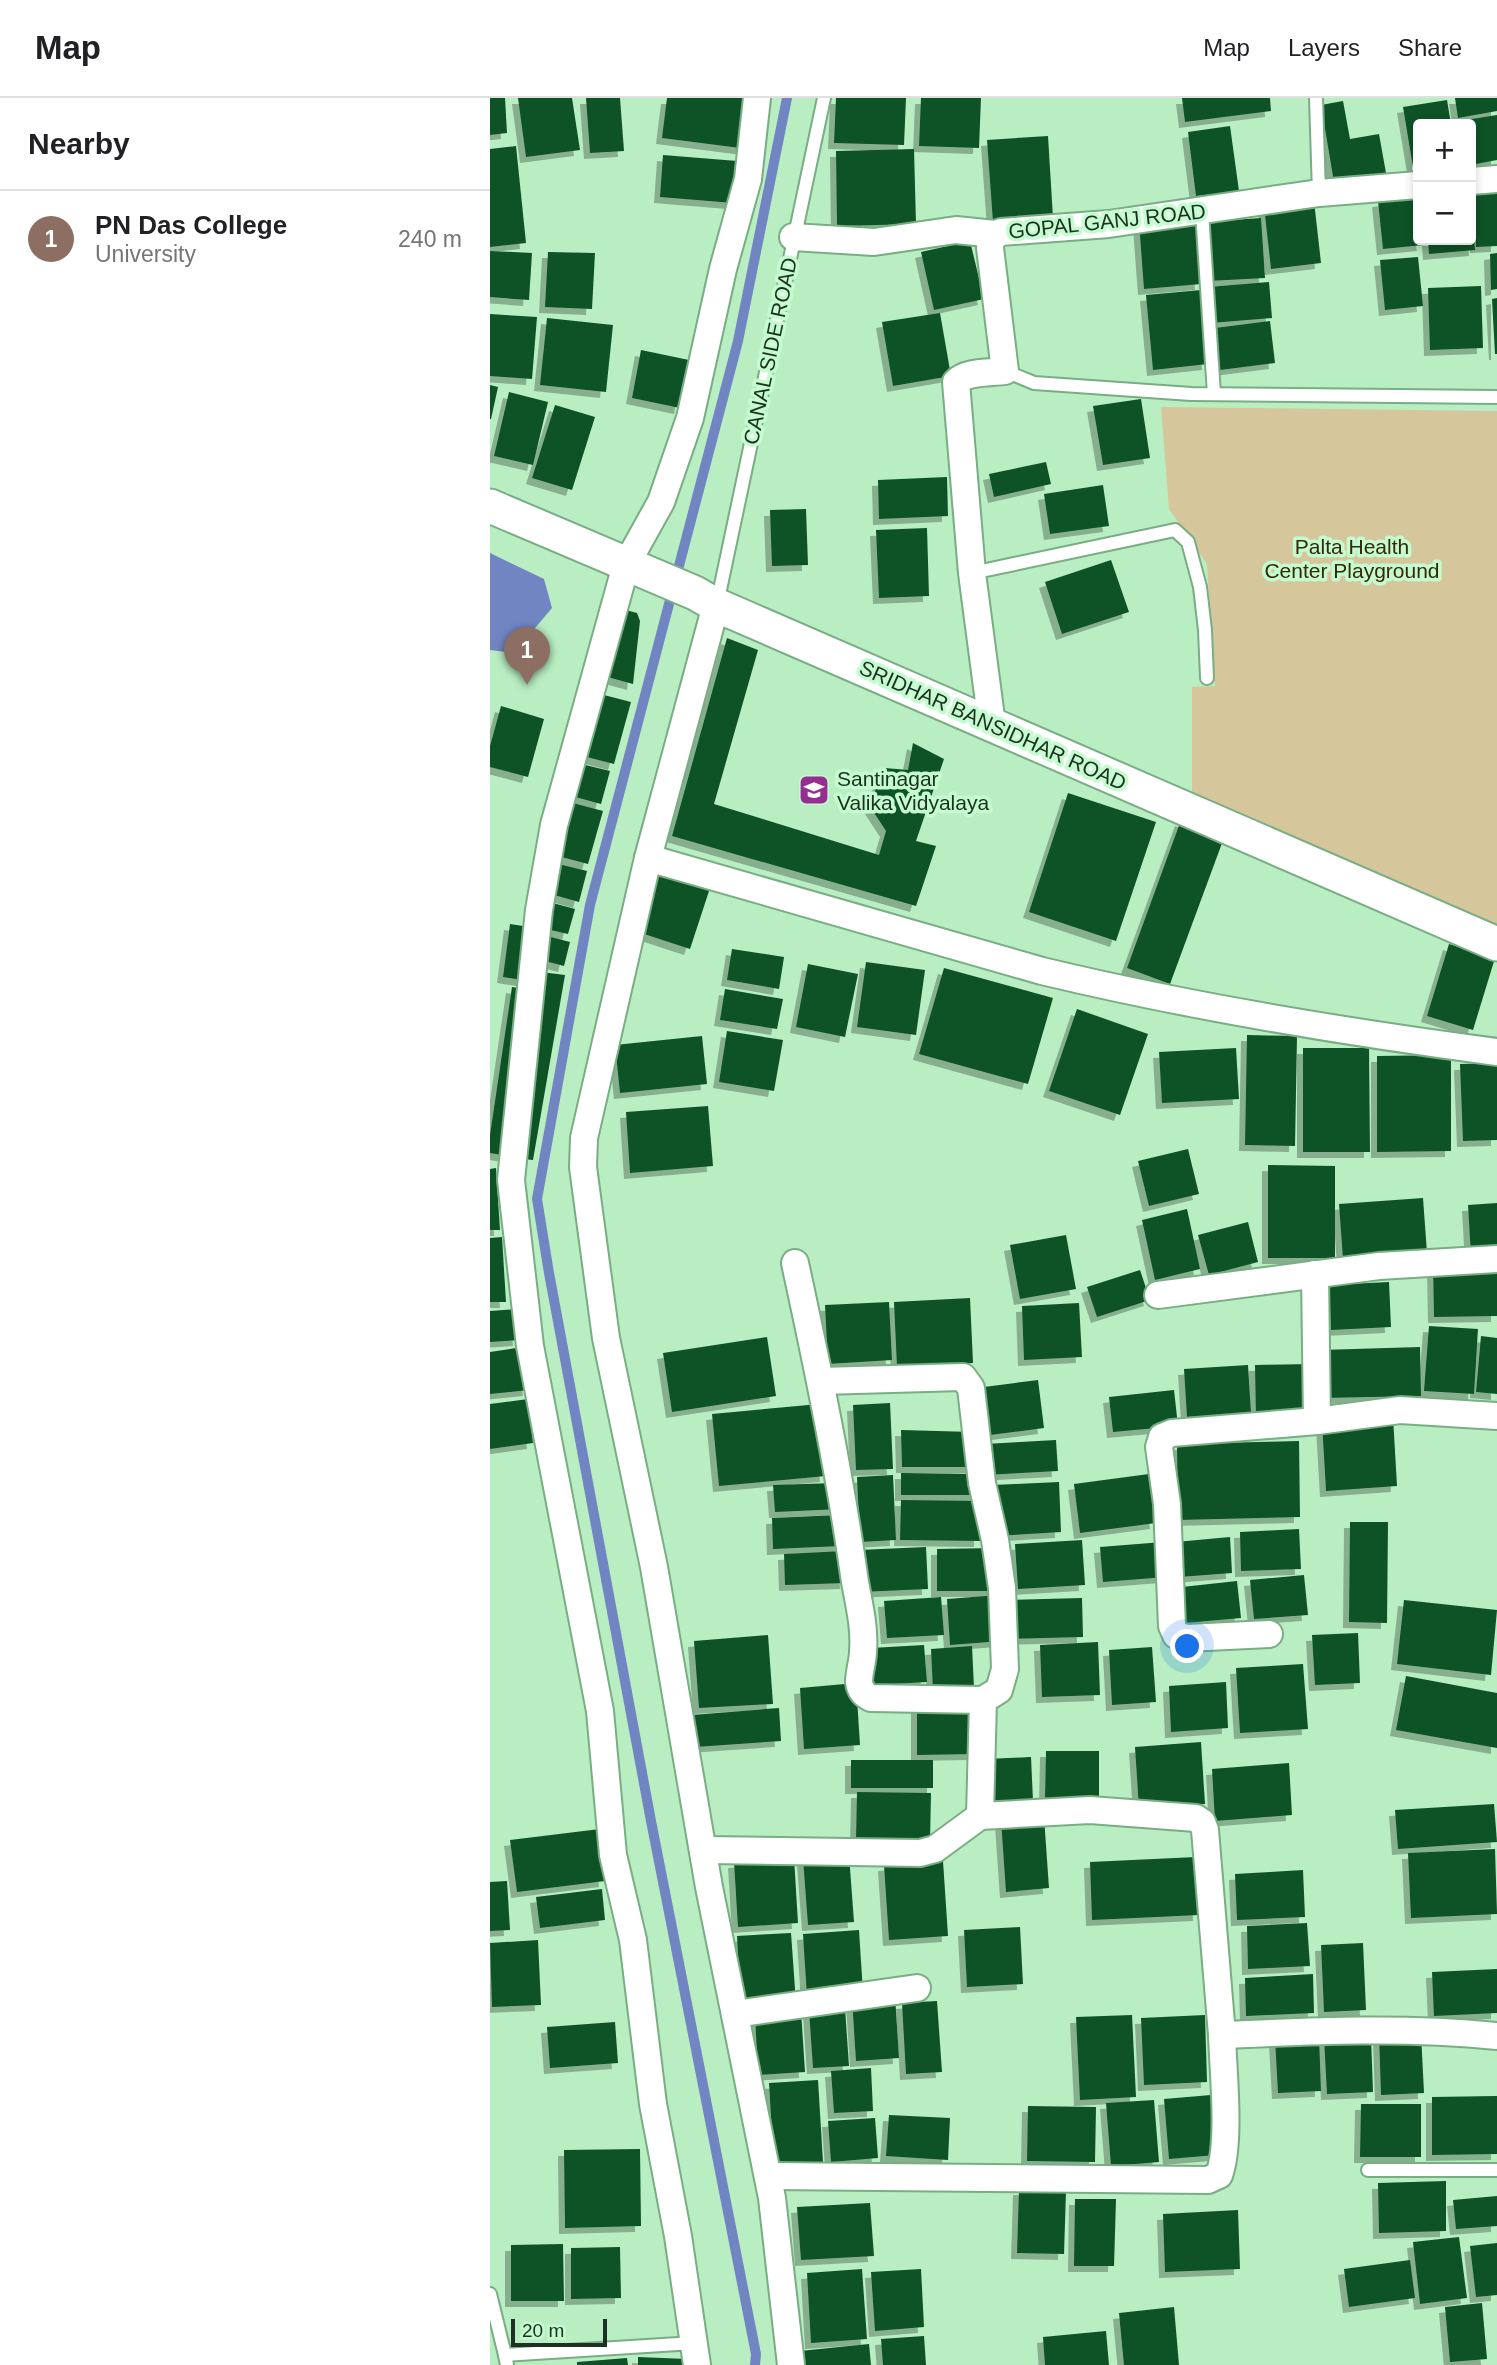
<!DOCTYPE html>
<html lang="en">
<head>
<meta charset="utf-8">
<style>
  body { margin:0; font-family:Helvetica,sans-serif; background:#f6f6f6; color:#202124 }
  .controls { position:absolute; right:21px; top:21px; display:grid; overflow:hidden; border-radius:7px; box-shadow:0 4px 10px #0003 }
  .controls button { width:63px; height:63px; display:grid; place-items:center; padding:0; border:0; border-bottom:2px solid #e0e0e0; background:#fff; color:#202124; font:35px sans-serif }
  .scale { position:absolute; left:21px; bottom:18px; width:96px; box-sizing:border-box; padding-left:7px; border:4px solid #1c3121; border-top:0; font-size:19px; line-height:24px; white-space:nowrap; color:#1c3121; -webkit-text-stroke:5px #c5fccf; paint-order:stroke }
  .you { position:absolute; left:698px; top:1549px; width:24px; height:24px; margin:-18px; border:5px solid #fff; border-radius:50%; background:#1a73e8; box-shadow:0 0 0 10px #1a73e833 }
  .badge { display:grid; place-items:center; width:46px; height:46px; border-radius:50%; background:#ea580c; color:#fff; font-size:23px; font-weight:700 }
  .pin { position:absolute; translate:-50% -58px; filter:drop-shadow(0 2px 4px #0008) }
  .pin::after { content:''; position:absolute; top:37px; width:24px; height:21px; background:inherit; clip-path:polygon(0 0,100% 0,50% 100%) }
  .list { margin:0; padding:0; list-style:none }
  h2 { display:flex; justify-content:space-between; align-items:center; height:91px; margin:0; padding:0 28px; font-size:30px }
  h2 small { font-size:23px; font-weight:400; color:#757577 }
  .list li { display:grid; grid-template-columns:46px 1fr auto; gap:21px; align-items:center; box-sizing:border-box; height:98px; padding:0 28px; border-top:2px solid #e0e0e0 }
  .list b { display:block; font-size:26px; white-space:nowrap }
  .list p { margin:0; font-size:23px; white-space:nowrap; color:#757577 }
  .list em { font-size:23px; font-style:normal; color:#757577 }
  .map { position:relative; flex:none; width:1007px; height:2267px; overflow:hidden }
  header { display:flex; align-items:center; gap:42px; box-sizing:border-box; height:98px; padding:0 35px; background:#fff; border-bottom:2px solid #e0e0e0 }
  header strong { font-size:33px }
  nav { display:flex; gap:38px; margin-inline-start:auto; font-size:24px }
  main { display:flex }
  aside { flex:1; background:#fff }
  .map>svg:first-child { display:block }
  .green { fill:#d6c69c }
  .water { fill:#7285c3 }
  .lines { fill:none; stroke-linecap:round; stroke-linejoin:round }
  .stream { stroke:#7285c3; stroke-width:10 }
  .building { fill:#0f5227; filter:url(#shadow) }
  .service-casing { stroke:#79ad84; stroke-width:16 }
  .minor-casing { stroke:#79ad84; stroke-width:30 }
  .tertiary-casing { stroke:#79ad84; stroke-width:37 }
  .service { stroke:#fff; stroke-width:12 }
  .minor { stroke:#fff; stroke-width:26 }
  .tertiary { stroke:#fff; stroke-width:33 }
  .labels { text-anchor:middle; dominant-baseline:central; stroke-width:7; stroke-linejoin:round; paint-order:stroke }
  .street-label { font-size:21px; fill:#1c3121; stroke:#c5fccf }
  .park-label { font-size:21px; fill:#342908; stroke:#c5fccf }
  .poi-label { font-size:21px; fill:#1c3121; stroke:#c5fccf; text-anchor:start }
</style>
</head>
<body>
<header>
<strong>Map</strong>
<nav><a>Map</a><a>Layers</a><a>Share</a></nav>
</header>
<main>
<aside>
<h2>Nearby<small></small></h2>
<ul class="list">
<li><span class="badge" style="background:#8d6e63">1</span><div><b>PN Das College</b><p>University</p></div><em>240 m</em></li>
</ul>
</aside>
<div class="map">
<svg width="1007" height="2267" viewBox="0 0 1007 2267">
  <defs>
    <filter id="shadow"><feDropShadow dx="-6" dy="6" stdDeviation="0" flood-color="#0004"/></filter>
  </defs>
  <rect width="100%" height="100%" fill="#b8eec2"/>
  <!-- green -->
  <polygon class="green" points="671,309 1007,313 1007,839 702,701 702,589 725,588 717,466 679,411"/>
  <!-- water -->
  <polygon class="water" points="0,455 54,481 62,510 24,555 0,552"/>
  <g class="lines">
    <!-- stream -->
    <polyline class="stream" points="265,2267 266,2256 161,1723 59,1175 47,1101 100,807 248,243 297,0"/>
  </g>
  <!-- building -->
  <g class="building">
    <polygon points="0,0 15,0 17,35 0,37"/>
    <polygon points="28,0 82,0 90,52 36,59"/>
    <polygon points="96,0 130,0 134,53 100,55"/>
    <polygon points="177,0 264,0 258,51 172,40"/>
    <polygon points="346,0 416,0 414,47 344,45"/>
    <polygon points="431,0 491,0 489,50 429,48"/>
    <polygon points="692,0 780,0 781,13 695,24"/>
    <polygon points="965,0 1007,0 1007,13 968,20"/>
    <polygon points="957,2 961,26 928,26 928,74 924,75 913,9"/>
    <polygon points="853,3 860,41 889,36 896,75 844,84 831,7"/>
    <polygon points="1007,17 1007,62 981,67 981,26 969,26 969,23"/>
    <polygon points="740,28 749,93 706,98 698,34"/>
    <polygon points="558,38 563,120 503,124 497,42"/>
    <polygon points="26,48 36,145 0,149 0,51"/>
    <polygon points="424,51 426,126 347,128 346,53"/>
    <polygon points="173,57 247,63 243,105 170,99"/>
    <polygon points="1007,93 1007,148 986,149 984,94"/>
    <polygon points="927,98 928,142 932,142 933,147 893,151 888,103"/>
    <polygon points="824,103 831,165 781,171 774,108"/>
    <polygon points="705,119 711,186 654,191 649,124"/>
    <polygon points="771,120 775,180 718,183 714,124"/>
    <polygon points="983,128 985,152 939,156 938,142 981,142 981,129"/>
    <polygon points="480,143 494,201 444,212 431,154"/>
    <polygon points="0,153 42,155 39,202 0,199"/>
    <polygon points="58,154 105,155 102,211 55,209"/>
    <polygon points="1007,155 1007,191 1001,192 1000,156"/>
    <polygon points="928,159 933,208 895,212 890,162"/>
    <polygon points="779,184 782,220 721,225 718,189"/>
    <polygon points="991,188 993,250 940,252 938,190"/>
    <polygon points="711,192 718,266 663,272 656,197"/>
    <polygon points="1007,200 1007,256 1005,256 1002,201"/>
    <polygon points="450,215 461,278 403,288 392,224"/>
    <polygon points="0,216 47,219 42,281 0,278"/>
    <polygon points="57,220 123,227 116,294 50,287"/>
    <polygon points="780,223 785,265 730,272 725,230"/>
    <polygon points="151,252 199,262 190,310 142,300"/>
    <polygon points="0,287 8,289 1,321 0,321"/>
    <polygon points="19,294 58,304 43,367 4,358"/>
    <polygon points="651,301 660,360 613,367 603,308"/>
    <polygon points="65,307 105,319 82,392 42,380"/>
    <polygon points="556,364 561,386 504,399 499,376"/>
    <polygon points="457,379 458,418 389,421 388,382"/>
    <polygon points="613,387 619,428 560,436 554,396"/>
    <polygon points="316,411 318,467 282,468 280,412"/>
    <polygon points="437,430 439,498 389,500 386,432"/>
    <polygon points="621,462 639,514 572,536 555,484"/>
    <polygon points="132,511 147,515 150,523 143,586 114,578"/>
    <polygon points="237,540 268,552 224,706 389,757 396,733 379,707 395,670 418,672 423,645 454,661 426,743 446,748 426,808 182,738"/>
    <polygon points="110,596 141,604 124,666 93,658"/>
    <polygon points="11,608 54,621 38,679 0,669 0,648"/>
    <polygon points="87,665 120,673 111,706 78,697"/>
    <polygon points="578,695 666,724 626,843 539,814"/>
    <polygon points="79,704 113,713 98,766 64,757"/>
    <polygon points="691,722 735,737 680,886 637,870"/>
    <polygon points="65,765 97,773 89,804 57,795"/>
    <polygon points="168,773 220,790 200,851 148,834"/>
    <polygon points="59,804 85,811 78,836 52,830"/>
    <polygon points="20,826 46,830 39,883 13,879"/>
    <polygon points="53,837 80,844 74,868 47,861"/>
    <polygon points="959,846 1005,860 983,932 937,918"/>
    <polygon points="242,851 294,859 289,891 237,882"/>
    <polygon points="376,864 435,872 426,937 367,929"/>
    <polygon points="318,866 368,876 355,939 306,929"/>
    <polygon points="454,870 563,900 538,986 429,956"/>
    <polygon points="51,874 75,877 43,1062 25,1060"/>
    <polygon points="22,889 40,892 17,1058 0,1055 0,1037"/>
    <polygon points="235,891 293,901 287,931 230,922"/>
    <polygon points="587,911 658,936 630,1017 559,993"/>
    <polygon points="237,933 293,942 284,993 229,984"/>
    <polygon points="757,937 807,938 805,1048 755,1047"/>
    <polygon points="212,938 217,986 130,995 125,947"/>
    <polygon points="746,950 749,1001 672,1005 669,954"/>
    <polygon points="813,950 879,950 880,1054 813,1054"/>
    <polygon points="961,957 961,1053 887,1054 887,958"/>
    <polygon points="1007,965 1007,1042 973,1043 970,966"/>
    <polygon points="218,1008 223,1068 140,1075 136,1014"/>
    <polygon points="698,1051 709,1096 659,1108 648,1063"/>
    <polygon points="778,1067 845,1068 845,1160 778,1160"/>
    <polygon points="6,1070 10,1132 0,1132 0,1071"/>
    <polygon points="933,1100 937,1155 853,1161 849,1106"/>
    <polygon points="1007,1105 1007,1156 981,1158 978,1107"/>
    <polygon points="697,1111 710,1171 665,1182 652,1122"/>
    <polygon points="758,1124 768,1164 719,1177 708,1137"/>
    <polygon points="576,1137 586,1191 530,1201 520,1147"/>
    <polygon points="12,1139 16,1204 0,1204 0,1140"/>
    <polygon points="1007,1165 1007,1218 944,1219 943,1167"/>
    <polygon points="650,1172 660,1202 607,1219 597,1189"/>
    <polygon points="899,1184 901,1229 841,1232 839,1187"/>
    <polygon points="480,1200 483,1265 407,1269 404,1204"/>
    <polygon points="399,1204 402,1262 338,1266 335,1207"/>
    <polygon points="589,1205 592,1259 534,1262 532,1208"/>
    <polygon points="27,1211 29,1242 0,1244 0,1213"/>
    <polygon points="939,1228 988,1231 984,1296 934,1293"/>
    <polygon points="991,1238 1007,1240 1007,1296 986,1294"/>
    <polygon points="277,1239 286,1298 182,1314 173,1255"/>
    <polygon points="33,1249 39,1292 0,1296 0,1254"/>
    <polygon points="930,1249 931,1298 832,1300 831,1252"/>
    <polygon points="821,1266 822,1320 766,1322 765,1267"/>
    <polygon points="758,1267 761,1315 697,1319 694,1271"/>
    <polygon points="548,1282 554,1330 500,1337 494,1289"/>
    <polygon points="684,1292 688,1328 623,1334 619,1299"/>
    <polygon points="38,1301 43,1345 0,1351 0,1306"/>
    <polygon points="400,1305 403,1371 366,1372 363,1307"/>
    <polygon points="329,1306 336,1378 229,1388 222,1316"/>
    <polygon points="903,1319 907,1388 836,1393 832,1324"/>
    <polygon points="411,1332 483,1334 486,1369 412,1369"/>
    <polygon points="566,1342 568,1373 496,1377 495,1346"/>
    <polygon points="809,1343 810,1419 688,1422 687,1346"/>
    <polygon points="411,1375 487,1376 487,1397 411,1397"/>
    <polygon points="659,1376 666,1425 590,1435 584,1386"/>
    <polygon points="403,1377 406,1442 370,1444 367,1379"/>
    <polygon points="569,1384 571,1434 506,1438 503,1387"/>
    <polygon points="346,1385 351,1411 285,1414 283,1387"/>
    <polygon points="411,1402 491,1403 490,1443 410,1442"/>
    <polygon points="349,1417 351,1448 283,1451 282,1420"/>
    <polygon points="860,1424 898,1424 897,1525 859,1524"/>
    <polygon points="809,1431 811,1471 751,1473 750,1434"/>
    <polygon points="740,1439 742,1475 689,1479 686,1444"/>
    <polygon points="592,1442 595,1487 528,1491 525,1446"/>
    <polygon points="673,1444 676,1479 613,1484 610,1449"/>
    <polygon points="436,1449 438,1491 370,1494 369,1452"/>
    <polygon points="506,1450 506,1493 447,1493 447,1451"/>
    <polygon points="354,1453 356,1485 295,1487 294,1456"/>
    <polygon points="814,1477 818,1517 764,1521 760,1482"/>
    <polygon points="747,1483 751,1520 695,1525 692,1489"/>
    <polygon points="509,1497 512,1543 460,1547 457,1501"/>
    <polygon points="451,1499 454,1537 397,1540 394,1503"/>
    <polygon points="592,1500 593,1539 516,1541 515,1502"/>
    <polygon points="914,1502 1007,1512 1001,1577 907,1566"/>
    <polygon points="868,1535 870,1585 825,1587 822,1537"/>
    <polygon points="278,1537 283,1606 209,1610 204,1543"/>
    <polygon points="608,1544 610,1597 552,1599 550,1547"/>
    <polygon points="434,1547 437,1584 384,1587 381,1550"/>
    <polygon points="482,1548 484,1590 443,1593 441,1551"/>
    <polygon points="662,1549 666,1604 622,1607 619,1552"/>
    <polygon points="813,1566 818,1631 750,1635 746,1570"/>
    <polygon points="916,1578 1007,1595 1007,1650 906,1632"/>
    <polygon points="736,1584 738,1630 681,1634 679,1588"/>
    <polygon points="366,1585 370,1647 314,1651 310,1590"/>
    <polygon points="427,1607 485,1607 485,1656 427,1657"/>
    <polygon points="289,1610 291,1643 205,1649 202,1617"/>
    <polygon points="711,1644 715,1706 649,1710 645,1649"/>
    <polygon points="556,1653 609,1653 609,1703 555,1702"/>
    <polygon points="541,1659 543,1703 498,1705 496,1661"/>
    <rect x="361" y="1662" width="82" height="28"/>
    <polygon points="799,1665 802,1717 725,1723 722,1671"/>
    <polygon points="367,1694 441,1695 440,1744 366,1742"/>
    <polygon points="1004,1706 1007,1744 908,1751 905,1712"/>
    <polygon points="554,1719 559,1790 516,1794 511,1722"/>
    <polygon points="110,1731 115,1783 27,1794 20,1742"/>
    <polygon points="1005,1751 1007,1816 921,1820 918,1755"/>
    <polygon points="359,1757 364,1824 318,1827 313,1761"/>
    <polygon points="706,1759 709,1817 602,1822 600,1764"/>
    <polygon points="304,1760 308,1825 248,1829 244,1764"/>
    <polygon points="453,1763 458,1838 399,1842 394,1767"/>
    <polygon points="813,1772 815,1819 747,1822 745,1776"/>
    <polygon points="17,1783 20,1832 0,1833 0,1784"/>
    <polygon points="112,1791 115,1822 50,1830 46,1799"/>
    <polygon points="817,1825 820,1868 758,1871 757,1828"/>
    <polygon points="530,1829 533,1886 477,1889 474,1832"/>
    <polygon points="369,1832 373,1895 317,1899 313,1836"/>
    <polygon points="301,1835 306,1905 251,1909 247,1838"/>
    <polygon points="48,1842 51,1907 2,1909 0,1845"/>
    <polygon points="873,1845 876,1912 834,1914 831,1847"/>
    <polygon points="1007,1871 1007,1915 944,1918 942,1874"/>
    <polygon points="823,1876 824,1915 756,1918 755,1880"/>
    <polygon points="405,1897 409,1960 366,1963 362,1901"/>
    <polygon points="447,1903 452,1974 416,1976 412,1905"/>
    <polygon points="355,1910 359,1968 323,1970 319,1912"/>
    <polygon points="311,1913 315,1974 268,1977 265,1916"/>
    <polygon points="642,1917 646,1999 590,2002 586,1919"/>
    <polygon points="715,1917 717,1984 654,1987 651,1920"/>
    <polygon points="125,1924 128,1965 60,1970 57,1929"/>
    <polygon points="931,1935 934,1995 891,1997 889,1937"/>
    <polygon points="881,1938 883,1994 837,1996 834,1940"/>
    <polygon points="829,1939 831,1993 788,1995 785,1941"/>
    <polygon points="381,1970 383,2013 344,2015 341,1973"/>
    <polygon points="328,1982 333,2064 284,2068 279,1985"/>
    <polygon points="721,1997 726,2057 679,2061 674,2001"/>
    <polygon points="1007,1998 1007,2056 942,2057 942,1999"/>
    <polygon points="664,2002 669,2064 621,2068 616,2005"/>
    <polygon points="871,2006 931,2006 931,2059 870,2059"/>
    <polygon points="538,2008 606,2009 605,2064 537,2063"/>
    <polygon points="399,2017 460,2020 458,2062 396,2058"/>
    <polygon points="385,2020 388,2060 341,2064 338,2023"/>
    <polygon points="150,2051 151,2128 75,2130 74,2052"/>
    <polygon points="956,2083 956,2133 889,2135 888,2085"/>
    <polygon points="529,2091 576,2093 574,2156 527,2155"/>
    <polygon points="1007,2098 1007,2128 966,2131 963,2102"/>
    <polygon points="585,2101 626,2101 624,2168 584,2168"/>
    <polygon points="380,2105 384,2158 311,2162 307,2109"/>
    <polygon points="748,2112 750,2171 675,2174 673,2116"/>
    <polygon points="969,2139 977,2200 930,2206 923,2144"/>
    <polygon points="1007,2145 1007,2197 986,2199 980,2148"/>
    <polygon points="73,2146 74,2203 21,2203 21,2147"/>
    <polygon points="130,2149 131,2200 81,2201 81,2150"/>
    <polygon points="920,2162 925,2200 859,2209 854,2171"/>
    <polygon points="372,2171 377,2241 321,2245 317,2175"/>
    <polygon points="431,2171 434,2229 385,2233 381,2174"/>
    <polygon points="992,2205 997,2261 960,2264 955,2209"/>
    <polygon points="684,2209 689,2267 634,2267 629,2215"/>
    <polygon points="616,2233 619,2267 555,2267 553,2239"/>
    <polygon points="434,2238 436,2267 393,2267 391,2241"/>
    <polygon points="379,2246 381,2267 312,2267 310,2253"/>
    <polygon points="148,2259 197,2261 197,2267 148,2267"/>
    <polygon points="137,2260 138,2267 87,2267 87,2264"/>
  </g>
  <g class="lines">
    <!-- service casing -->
    <g class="service-casing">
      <g id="service">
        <polyline points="826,0 829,95"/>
        <polyline points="712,114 724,296"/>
        <polyline points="515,273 544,285 701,296 1007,299"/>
        <polyline points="482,475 685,432 698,444 710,489 715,532 717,580"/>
        <polyline points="227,506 334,0"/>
        <polyline points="878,2072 1007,2072"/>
        <polyline points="0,2196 15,2257"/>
        <polyline points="17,2267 15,2257 204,2245"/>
      </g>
    </g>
    <!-- minor casing -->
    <g class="minor-casing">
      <g id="minor">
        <polyline points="981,83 1007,81"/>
        <polyline points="303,139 384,144 466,132 505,136"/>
        <polyline points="226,507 158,760 94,1040 93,1069 116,1240 164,1469 219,1789 282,2100 301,2267"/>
        <path d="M502 627 482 475 466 284C476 273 500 275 515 273L500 150 501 140 511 134 619 126 829 95 928 87"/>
        <path d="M158 760 552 873C702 909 854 934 1007 954"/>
        <path d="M305 1165C328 1271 350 1377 365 1484 369 1506 375 1530 373 1553 373 1563 369 1574 369 1584 370 1592 374 1597 381 1600L493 1602"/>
        <polyline points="825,1176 827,1323"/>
        <polyline points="668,1197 889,1168 1007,1161"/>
        <path d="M331 1283 473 1279 481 1290 492 1385 505 1442 512 1490 515 1571 509 1592 493 1602 490 1718 600 1712 706 1720 712 1724 715 1732 732 1937C824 1933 915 1929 1007 1938"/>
        <polyline points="779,1536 697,1540 686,1537 682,1528 677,1406 669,1349 672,1339 682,1335 827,1323 910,1312 1007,1318"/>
        <polyline points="213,1752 430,1755 445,1751 490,1718"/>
        <polyline points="245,1916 427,1890"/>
        <path d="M278 2078 718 2082 729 2077C741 2044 733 1973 732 1937"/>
        <polyline points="207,2267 188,2138 163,2006 143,1842 123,1757 110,1613 40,1248 21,1082 49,812 64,727 136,467 171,404 200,320 233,171 258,81 267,0"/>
      </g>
    </g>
    <!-- tertiary casing -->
    <g class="tertiary-casing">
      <polyline id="tertiary" points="0,408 205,495 226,507 1007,846"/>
    </g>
    <!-- service -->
    <use href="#service" class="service"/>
    <!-- minor -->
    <use href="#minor" class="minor"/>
    <!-- tertiary -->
    <use href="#tertiary" class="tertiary"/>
  </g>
  <!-- icons -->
  <defs>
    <g id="school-square" transform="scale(1.575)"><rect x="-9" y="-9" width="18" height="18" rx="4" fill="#962d91" stroke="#c5fccf"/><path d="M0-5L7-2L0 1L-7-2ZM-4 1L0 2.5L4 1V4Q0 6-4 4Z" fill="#fff"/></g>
  </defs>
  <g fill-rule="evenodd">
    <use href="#school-square" x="324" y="692"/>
  </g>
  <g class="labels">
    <!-- street labels -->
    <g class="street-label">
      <text transform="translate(617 123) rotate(-6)">GOPAL GANJ ROAD</text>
      <text transform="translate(280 253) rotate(-78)">CANAL SIDE ROAD</text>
      <text transform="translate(503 627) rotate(24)">SRIDHAR BANSIDHAR ROAD</text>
    </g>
    <!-- park labels -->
    <g class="park-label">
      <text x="862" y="448">Palta Health<tspan x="862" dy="24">Center Playground</tspan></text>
    </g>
    <!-- poi labels -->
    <g class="poi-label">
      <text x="347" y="680">Santinagar<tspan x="347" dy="24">Valika Vidyalaya</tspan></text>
    </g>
  </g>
</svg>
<div class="controls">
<button>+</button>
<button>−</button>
</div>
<div class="scale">20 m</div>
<div class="you"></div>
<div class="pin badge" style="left:37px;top:587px;background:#8d6e63">1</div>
</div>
</main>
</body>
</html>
